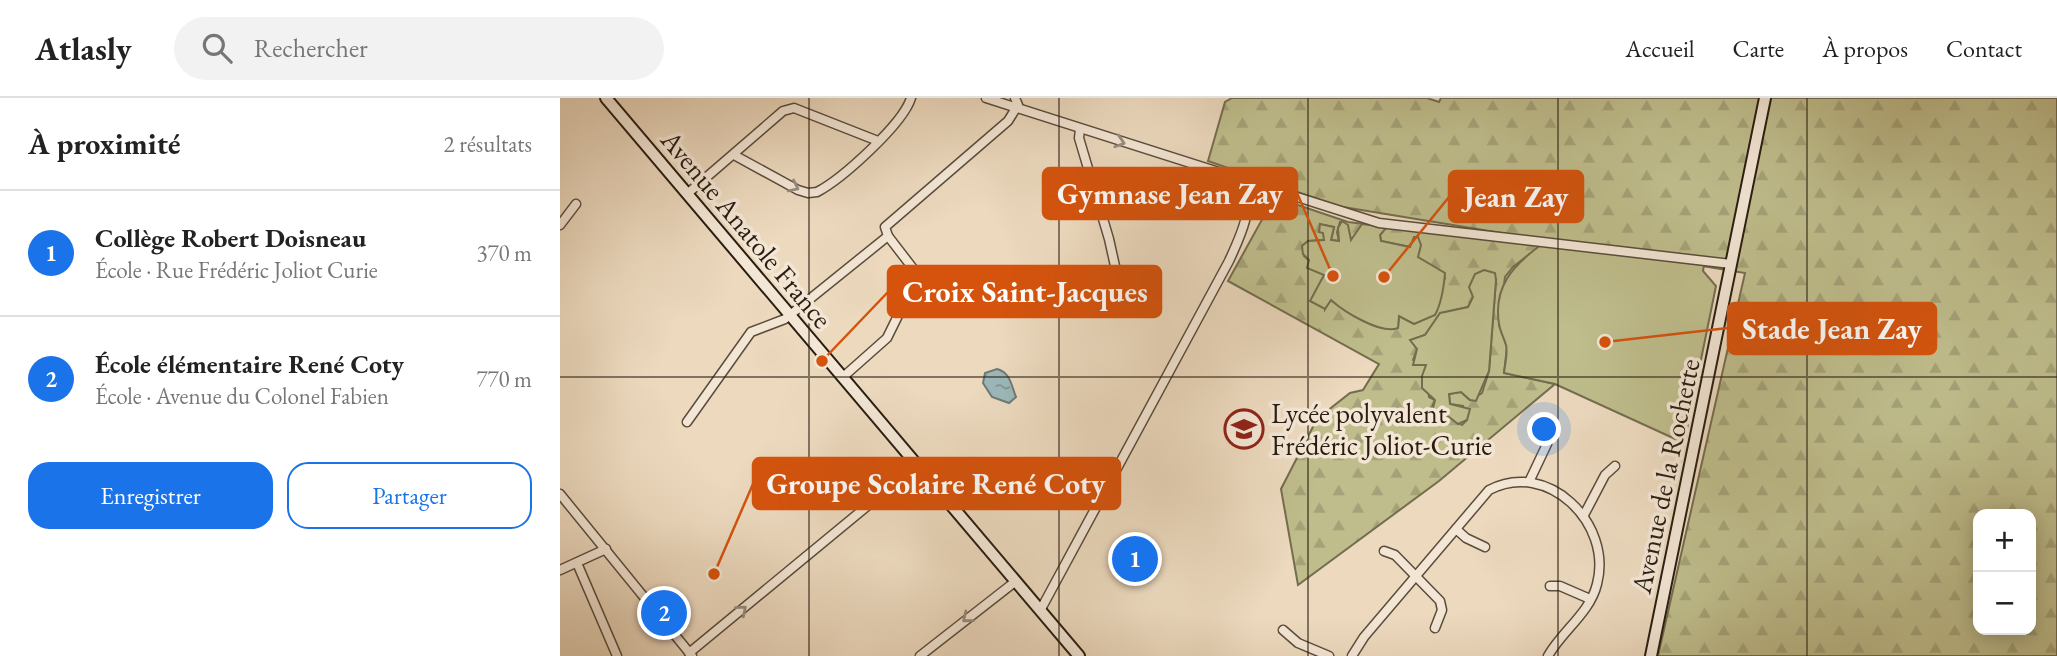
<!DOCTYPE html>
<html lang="fr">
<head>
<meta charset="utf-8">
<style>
  body { margin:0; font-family:"EB Garamond",serif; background:#f2f2f2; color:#222 }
  .controls { position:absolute; right:21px; bottom:21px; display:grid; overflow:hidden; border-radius:14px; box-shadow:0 4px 18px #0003 }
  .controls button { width:63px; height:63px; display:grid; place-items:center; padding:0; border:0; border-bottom:2px solid #e0e0e0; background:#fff; color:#222; font:35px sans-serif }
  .you { position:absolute; left:985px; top:332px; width:24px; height:24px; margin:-18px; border:5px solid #fff; border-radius:50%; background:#1a73e8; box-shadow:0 0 0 10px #1a73e833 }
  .badge { display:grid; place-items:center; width:46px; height:46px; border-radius:50%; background:#1a73e8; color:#fff; font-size:23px; font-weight:700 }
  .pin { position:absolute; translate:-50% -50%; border:4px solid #fff; box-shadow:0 2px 7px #0006 }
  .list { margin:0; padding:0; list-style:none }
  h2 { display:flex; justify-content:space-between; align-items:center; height:91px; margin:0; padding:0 28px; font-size:30px }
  h2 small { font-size:23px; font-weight:400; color:#767676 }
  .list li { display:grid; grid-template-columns:46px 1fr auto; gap:21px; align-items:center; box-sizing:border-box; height:126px; padding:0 28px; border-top:2px solid #e0e0e0 }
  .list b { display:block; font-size:26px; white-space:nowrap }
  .list p { margin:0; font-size:23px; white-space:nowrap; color:#767676 }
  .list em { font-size:23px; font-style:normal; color:#767676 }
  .actions { display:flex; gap:14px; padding:21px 28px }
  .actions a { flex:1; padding:16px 0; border:2px solid #1a73e8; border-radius:21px; text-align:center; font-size:24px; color:#1a73e8 }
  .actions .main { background:#1a73e8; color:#fff }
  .icon { flex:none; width:38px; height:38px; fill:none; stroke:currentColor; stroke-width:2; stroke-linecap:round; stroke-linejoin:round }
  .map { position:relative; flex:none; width:1497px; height:558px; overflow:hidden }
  header { display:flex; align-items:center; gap:42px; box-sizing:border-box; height:98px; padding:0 35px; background:#fff; border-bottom:2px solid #e0e0e0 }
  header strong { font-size:33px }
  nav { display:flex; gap:38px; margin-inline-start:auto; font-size:24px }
  .search { width:490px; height:63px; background:#f2f2f2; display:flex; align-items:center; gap:18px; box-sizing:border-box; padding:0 24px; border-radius:38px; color:#767676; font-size:26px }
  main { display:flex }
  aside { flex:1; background:#fff }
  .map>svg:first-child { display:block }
  .forest { fill:url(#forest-firs); stroke:#746d4e; stroke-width:2; fill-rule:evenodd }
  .pitch { fill:#bfbd8c; stroke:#746d4e; stroke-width:2 }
  .water { fill:url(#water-ripples); stroke:#6e7a76; stroke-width:2 }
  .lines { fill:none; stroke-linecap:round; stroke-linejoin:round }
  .minor-casing { stroke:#5a4c3c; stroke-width:11 }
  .secondary-casing { stroke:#291d11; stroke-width:14 }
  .minor { stroke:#f3e6d5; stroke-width:8 }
  .secondary { stroke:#f3e6d5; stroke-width:10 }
  .oneway { stroke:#988c7d }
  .grid { fill:none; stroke:#291d11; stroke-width:2; stroke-opacity:0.55 }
  .labels { text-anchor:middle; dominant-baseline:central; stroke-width:7; stroke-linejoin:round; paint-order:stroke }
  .street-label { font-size:28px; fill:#291d11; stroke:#f3e6d5 }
  .poi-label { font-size:28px; fill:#291d11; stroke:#f3e6d5; text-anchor:start }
  .leader { fill:none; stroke:#d5530c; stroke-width:2.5 }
  .callout-dot { fill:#d5530c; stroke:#f3e6d5; stroke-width:2.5 }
  .callout { fill:#d5530c; stroke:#d5530c; stroke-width:2.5 }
  .callout-label { font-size:30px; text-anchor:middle; font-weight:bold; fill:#fff }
</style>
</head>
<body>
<header>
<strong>Atlasly</strong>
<div class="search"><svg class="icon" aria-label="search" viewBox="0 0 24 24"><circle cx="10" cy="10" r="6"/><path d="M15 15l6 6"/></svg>Rechercher</div>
<nav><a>Accueil</a><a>Carte</a><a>À propos</a><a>Contact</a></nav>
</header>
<main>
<aside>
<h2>À proximité<small>2 résultats</small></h2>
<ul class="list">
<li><span class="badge">1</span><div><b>Collège Robert Doisneau</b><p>École · Rue Frédéric Joliot Curie</p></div><em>370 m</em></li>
<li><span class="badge">2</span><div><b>École élémentaire René Coty</b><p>École · Avenue du Colonel Fabien</p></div><em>770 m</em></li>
</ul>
<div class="actions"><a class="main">Enregistrer</a><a>Partager</a></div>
</aside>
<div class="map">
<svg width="1497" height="558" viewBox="0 0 1497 558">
  <defs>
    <pattern id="forest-firs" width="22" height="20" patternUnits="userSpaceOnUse" patternTransform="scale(1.75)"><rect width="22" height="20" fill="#bfbd8c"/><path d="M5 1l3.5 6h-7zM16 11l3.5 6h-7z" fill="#a4a278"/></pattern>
    <pattern id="water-ripples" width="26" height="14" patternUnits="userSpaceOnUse" patternTransform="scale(1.75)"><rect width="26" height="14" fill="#9cb8ba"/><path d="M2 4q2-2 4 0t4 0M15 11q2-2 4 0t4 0" fill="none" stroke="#7f9596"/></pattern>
  </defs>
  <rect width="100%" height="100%" fill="#ecd9be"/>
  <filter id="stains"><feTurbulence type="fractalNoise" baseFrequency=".00286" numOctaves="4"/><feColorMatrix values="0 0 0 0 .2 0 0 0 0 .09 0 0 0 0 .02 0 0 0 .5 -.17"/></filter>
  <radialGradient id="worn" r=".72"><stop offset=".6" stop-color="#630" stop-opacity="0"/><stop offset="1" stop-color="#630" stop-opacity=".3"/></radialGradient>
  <!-- forest -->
  <g class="forest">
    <path d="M672 0H867L879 4 881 0H1497V558H1098L1185 175 777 108 648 63 665 4ZM1418 416H1471V532H1418Z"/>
    <path d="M726 103 788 124 981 147 953 169 945 179 939 227 947 249 944 275 995 286 879 383 738 487 721 391 757 321 790 295 803 292 819 266 668 183 709 109ZM780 124 791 142 826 129 820 137 821 143 850 149 857 154 858 159 885 180C878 192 881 204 874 217L854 226 839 218 838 230 818 229 770 202 765 211V177L744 158 742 148 748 143 765 142 763 127 774 129 771 142 779 143 777 134ZM936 182 929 273 922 295 910 302 901 294 889 296 890 306 903 308 907 322 902 327 884 315 870 314 875 302 869 299 866 267 853 262 857 251 851 242 865 237 880 216 908 209 913 199Z"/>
  </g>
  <!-- pitch -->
  <g class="pitch">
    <path d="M782 123 788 127 791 142 802 126 827 129 820 137 821 143 850 149 854 139H858L861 147 858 159 885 175C884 187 881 206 875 217L854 226 839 218 838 230C821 237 783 213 771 202L765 211 750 203 764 177 747 170 749 162 743 156 742 148 748 143 764 142 763 135 759 134 760 126 774 129 771 142 779 143 778 130Z"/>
    <path d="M981 147 1144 167 1143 173 1156 188 1124 345 995 286 944 275C945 266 948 255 946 247 944 240 940 233 939 226 933 189 953 167 981 147Z"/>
    <polygon points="924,172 935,175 936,182 929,273 916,303 910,302 901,294 889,296 890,306 910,311 907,322 898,326 884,315 871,318 875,302 862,290 862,278 866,267 853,267 857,251 850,242 865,237 880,215 908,209 913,199 909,189 915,176"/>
  </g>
  <!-- water -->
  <path class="water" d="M437 271C451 275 451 287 456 299L449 305 432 299 423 285 425 275Z"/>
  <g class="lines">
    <!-- minor casing -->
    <g class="minor-casing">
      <g id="minor">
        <polyline points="426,0 819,125 1171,166"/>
        <polyline points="520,31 519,40 549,141 561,195"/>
        <path d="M174 57 238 92 248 95 257 94C282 81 343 26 351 0"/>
        <polyline points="127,96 223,13 234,10 318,43"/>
        <polyline points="688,105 694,99 712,91"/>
        <polyline points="0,127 16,106"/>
        <polyline points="283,279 327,240 358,177 328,138"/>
        <polyline points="127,324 191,234 225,221 328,138 325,129 448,23 458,7 455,0"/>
        <polyline points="969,384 987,346 990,328"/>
        <polyline points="0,396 132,558"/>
        <polyline points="1024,417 1045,377 1055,368"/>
        <polyline points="896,431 906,440 925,449"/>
        <polyline points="824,453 835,457 880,503 882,512 875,530"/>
        <polyline points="17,465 57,558"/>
        <polyline points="0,472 46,451"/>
        <polyline points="990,488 1000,488 1030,501"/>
        <path d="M481 511 669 163C681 137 694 110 685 82"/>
        <polyline points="723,532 738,545 769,558"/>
        <polyline points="129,555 357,367"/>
        <polyline points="360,558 456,483"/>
        <path d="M792 558 804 539 929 392C987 361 1053 425 1037 486 1030 515 1002 533 988 558"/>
      </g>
    </g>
    <!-- secondary casing -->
    <g class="secondary-casing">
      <g id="secondary">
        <polyline points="46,0 519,558"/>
        <polyline points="1091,558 1205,0"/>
      </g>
    </g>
    <!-- minor -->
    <use href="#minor" class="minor"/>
    <!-- secondary -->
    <use href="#secondary" class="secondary"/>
  </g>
  <!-- one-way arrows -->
  <defs><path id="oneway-chevron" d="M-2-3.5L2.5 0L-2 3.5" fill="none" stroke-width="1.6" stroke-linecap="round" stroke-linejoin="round" transform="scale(1.75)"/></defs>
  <g class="oneway">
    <use href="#oneway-chevron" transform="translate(560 44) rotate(18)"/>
    <use href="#oneway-chevron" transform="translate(234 89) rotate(26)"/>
    <use href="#oneway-chevron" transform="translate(182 512) rotate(-40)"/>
    <use href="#oneway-chevron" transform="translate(407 520) rotate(141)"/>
  </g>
  <!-- grid -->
  <path class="grid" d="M249 0V558M499 0V558M748 0V558M998 0V558M1247 0V558M0 279H1497"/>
  <!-- icons -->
  <defs>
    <g id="school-ring" transform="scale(2.0125)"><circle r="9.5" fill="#f3e6d5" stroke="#8f2418" stroke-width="1.5"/><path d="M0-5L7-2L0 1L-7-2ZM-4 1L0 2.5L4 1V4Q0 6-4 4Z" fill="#8f2418"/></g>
  </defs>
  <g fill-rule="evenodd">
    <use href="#school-ring" x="684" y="331"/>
  </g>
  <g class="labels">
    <!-- street labels -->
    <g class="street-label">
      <text transform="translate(187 131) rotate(50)">Avenue Anatole France</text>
      <text transform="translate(1105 378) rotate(-78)">Avenue de la Rochette</text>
    </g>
    <!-- poi labels -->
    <g class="poi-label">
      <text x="711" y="315">Lycée polyvalent<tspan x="711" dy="32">Frédéric Joliot-Curie</tspan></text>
    </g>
  </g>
  <!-- callouts -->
  <path class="leader" d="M773 178L737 95M824 179L889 99M262 263L328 194M1045 244L1168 230M154 476L193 386"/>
  <g class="callout-dot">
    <circle cx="773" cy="178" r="7"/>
    <circle cx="824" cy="179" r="7"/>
    <circle cx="262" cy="263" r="7"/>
    <circle cx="1045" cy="244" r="7"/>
    <circle cx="154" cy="476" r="7"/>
  </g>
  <g class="callout">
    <rect x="483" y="70" width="254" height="51" rx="7"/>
    <rect x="889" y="73" width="134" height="51" rx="7"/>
    <rect x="328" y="168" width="273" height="51" rx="7"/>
    <rect x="1168" y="205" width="208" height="51" rx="7"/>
    <rect x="193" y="360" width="367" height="51" rx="7"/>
  </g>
  <g class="callout-label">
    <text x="610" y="106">Gymnase Jean Zay</text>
    <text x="956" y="109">Jean Zay</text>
    <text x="465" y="204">Croix Saint-Jacques</text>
    <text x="1272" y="241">Stade Jean Zay</text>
    <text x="376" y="396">Groupe Scolaire René Coty</text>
  </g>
  <rect width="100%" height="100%" filter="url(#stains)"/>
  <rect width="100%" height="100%" fill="url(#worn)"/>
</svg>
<div class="controls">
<button>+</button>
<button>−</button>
</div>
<div class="you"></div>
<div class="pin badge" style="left:575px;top:461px">1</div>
<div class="pin badge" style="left:104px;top:515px">2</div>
</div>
</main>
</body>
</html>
